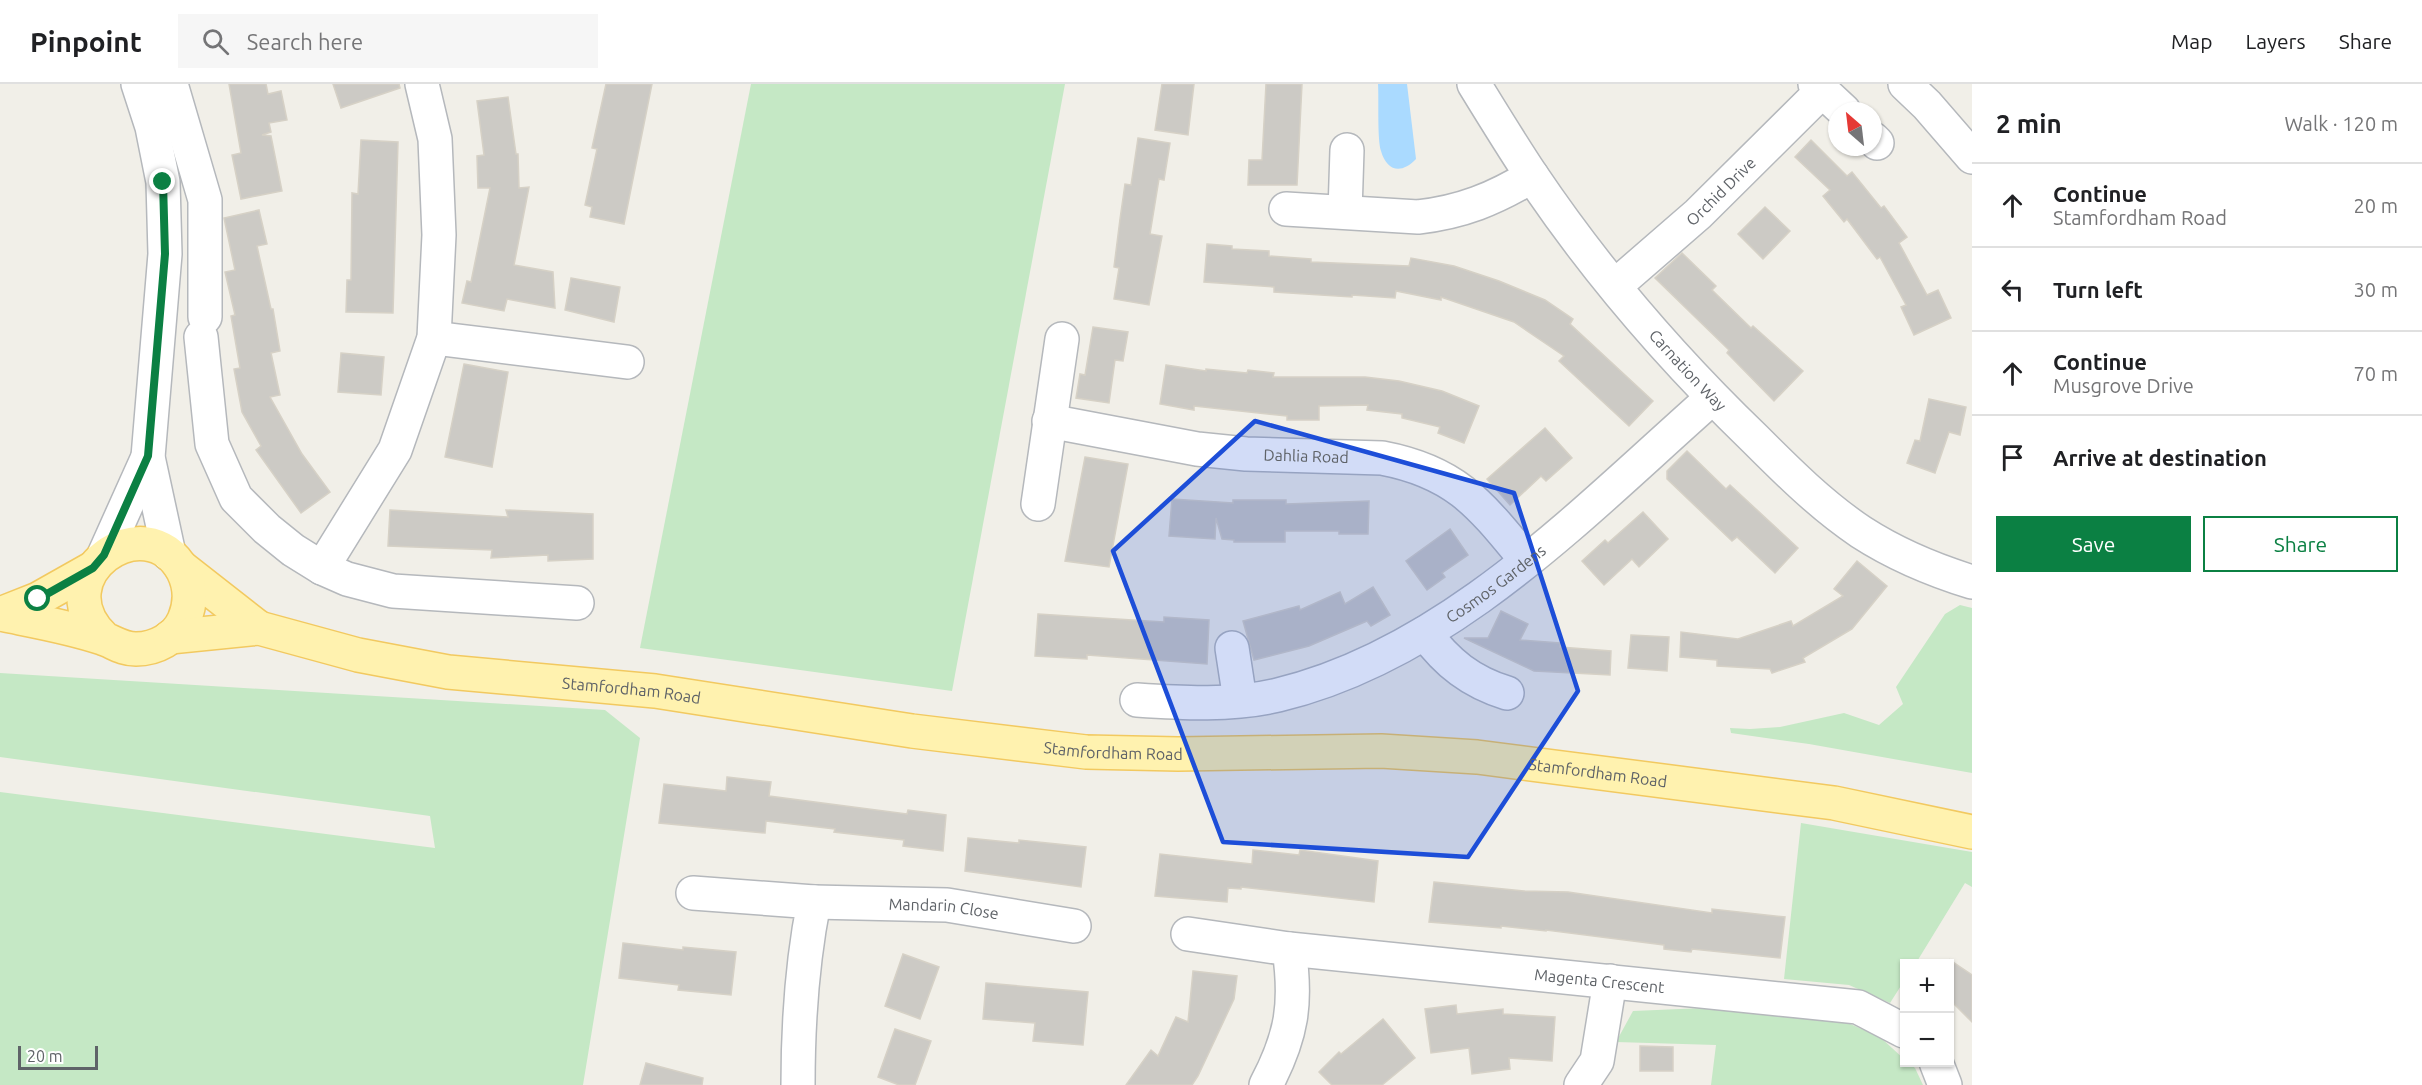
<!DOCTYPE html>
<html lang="en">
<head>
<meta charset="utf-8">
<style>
  body { margin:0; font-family:Ubuntu,sans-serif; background:#f6f6f6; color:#202124 }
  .controls { position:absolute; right:18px; bottom:18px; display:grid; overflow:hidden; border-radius:0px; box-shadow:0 2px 4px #0004 }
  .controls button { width:54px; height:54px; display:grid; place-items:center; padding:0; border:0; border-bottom:2px solid #e0e0e0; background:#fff; color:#202124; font:30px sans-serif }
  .compass { position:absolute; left:1828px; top:18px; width:54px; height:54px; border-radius:50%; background:#fff; box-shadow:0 2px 4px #0004; rotate:332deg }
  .scale { position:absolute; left:18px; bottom:15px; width:80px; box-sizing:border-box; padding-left:6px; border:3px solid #5f6368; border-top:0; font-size:16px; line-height:21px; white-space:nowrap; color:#5f6368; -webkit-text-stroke:4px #fff; paint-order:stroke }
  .stop { position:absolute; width:18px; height:18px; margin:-14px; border:4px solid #0b8043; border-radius:50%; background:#fff }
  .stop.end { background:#0b8043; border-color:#fff; box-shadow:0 2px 6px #0008 }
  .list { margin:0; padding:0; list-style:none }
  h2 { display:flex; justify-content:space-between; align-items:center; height:78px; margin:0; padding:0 24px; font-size:26px }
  h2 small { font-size:20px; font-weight:400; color:#757577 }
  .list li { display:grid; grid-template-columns:39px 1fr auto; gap:18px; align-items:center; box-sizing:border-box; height:84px; padding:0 24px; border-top:2px solid #e0e0e0 }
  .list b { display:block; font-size:22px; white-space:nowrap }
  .list p { margin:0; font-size:20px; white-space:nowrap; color:#757577 }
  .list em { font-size:20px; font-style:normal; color:#757577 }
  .actions { display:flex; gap:12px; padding:18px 24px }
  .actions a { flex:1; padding:14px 0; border:2px solid #0b8043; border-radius:0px; text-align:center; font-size:21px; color:#0b8043 }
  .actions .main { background:#0b8043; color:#fff }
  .icon { flex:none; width:33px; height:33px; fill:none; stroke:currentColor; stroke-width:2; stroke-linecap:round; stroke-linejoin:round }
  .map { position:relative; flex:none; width:1972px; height:1001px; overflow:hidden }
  header { display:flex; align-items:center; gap:36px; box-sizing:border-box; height:84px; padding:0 30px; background:#fff; border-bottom:2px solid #e0e0e0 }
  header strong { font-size:28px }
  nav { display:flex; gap:33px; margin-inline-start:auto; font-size:21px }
  .search { width:420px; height:54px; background:#f6f6f6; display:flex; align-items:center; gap:15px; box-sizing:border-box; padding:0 21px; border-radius:0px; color:#757577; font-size:22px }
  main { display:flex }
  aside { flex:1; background:#fff }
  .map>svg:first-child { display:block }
  .green { fill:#c5e8c5 }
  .water { fill:#aadaff }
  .building { fill:#cccac5; stroke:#d6d1c6; stroke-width:1.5 }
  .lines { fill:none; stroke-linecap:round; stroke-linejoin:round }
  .minor-casing { stroke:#b5b8bc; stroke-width:36 }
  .major-casing { stroke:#f2c960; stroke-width:36 }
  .minor { stroke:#fff; stroke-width:33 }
  .major { stroke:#fff2af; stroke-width:33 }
  .route { stroke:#0b8043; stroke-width:8 }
  .marked { fill:#1d4ed8; fill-opacity:0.2; stroke:#1d4ed8; stroke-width:4.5; stroke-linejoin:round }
  .labels { text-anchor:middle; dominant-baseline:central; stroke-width:6; stroke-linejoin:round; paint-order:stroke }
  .street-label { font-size:16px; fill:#5f6368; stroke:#fff }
</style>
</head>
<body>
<header>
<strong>Pinpoint</strong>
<div class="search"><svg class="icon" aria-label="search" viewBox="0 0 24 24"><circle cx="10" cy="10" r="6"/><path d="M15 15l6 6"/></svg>Search here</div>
<nav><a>Map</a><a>Layers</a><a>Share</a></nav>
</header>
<main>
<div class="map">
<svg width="1972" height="1001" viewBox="0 0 1972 1001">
  <rect width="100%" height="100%" fill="#f1efe8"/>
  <!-- green -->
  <g class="green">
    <polygon points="751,0 1065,0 952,607 640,564"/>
    <polygon points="1960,521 1972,524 1972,689 1809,660 1731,649 1730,644 1750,645 1780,643 1844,629 1879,641 1903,620 1896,603 1945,530"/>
    <polygon points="0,589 605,626 640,654 583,1001 0,1001 0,708 435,764 430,732 0,673"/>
    <polygon points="1801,739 1972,768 1972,803 1965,799 1916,879 1904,880 1904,897 1890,919 1849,901 1784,895"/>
    <polygon points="1704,924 1848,939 1880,953 1904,975 1904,978 1909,979 1915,984 1923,1001 1711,1001 1716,961 1616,958 1633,927"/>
  </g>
  <!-- water -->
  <path class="water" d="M1378 0H1407L1416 75C1402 90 1387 88 1381 67 1377 55 1379 15 1378 0Z"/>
  <!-- building -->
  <g class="building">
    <polygon points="229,0 266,0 268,10 281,7 287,36 269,39 271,48 262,51 271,52 282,107 241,115 232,71 241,69"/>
    <polygon points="333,0 399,0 400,4 341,24"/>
    <polygon points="606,0 652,0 624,140 590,133 592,123 585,121 597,65 592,64"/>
    <polygon points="1162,0 1194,0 1188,51 1155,46"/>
    <polygon points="1266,0 1302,0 1297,101 1248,101 1249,76 1262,76"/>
    <polygon points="508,13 516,70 518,70 519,104 529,103 514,181 553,188 555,224 507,215 504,227 462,219 467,197 471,198 490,104 478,104 477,72 484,71 477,17"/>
    <polygon points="1138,54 1170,59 1164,96 1159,95 1150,150 1162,152 1149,221 1114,215 1119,184 1114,183 1120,135 1125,100 1131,101"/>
    <polygon points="361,56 398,58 393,229 346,228 347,196 351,196 352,109 358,110"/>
    <polygon points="1811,56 1847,92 1852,88 1881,124 1884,122 1907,153 1899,159 1927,211 1938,206 1951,234 1914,251 1901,223 1906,221 1880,173 1877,175 1847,135 1844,138 1823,112 1830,106 1795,73"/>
    <polygon points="1765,123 1790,147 1763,175 1738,150"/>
    <polygon points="259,126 267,160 257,162 271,225 273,225 280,267 271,269 280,311 270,313 302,370 330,408 301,429 256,366 261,362 242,328 234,285 240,284 231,232 235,231 225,188 235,186 224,134"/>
    <polygon points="1207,160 1232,162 1232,165 1269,167 1269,172 1311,175 1311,178 1409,182 1411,174 1454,182 1499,197 1545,216 1573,235 1570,240 1653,317 1629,342 1559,277 1564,272 1514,238 1441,213 1441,216 1396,207 1395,214 1352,211 1352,213 1274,208 1274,203 1204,198"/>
    <polygon points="1682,169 1716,202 1712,206 1751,244 1753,242 1803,287 1774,317 1727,269 1729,266 1655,194"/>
    <polygon points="571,194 620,203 614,238 565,226"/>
    <polygon points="1093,243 1128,248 1123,277 1115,276 1109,319 1076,314 1080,290 1085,291"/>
    <polygon points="341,269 384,273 381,311 338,308"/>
    <polygon points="464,280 508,288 492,383 445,373"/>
    <polygon points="1166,281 1206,287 1206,285 1247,289 1248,286 1274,289 1273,293 1365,293 1399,297 1442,307 1479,322 1464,359 1438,349 1440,343 1402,334 1402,330 1367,326 1368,321 1319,322 1319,336 1287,336 1287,332 1194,322 1194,326 1160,320"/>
    <polygon points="1929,315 1966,323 1960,351 1949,348 1935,389 1907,379 1915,356 1920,357"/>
    <polygon points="1545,344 1572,374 1546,397 1541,392 1510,421 1487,395"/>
    <polygon points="1687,367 1726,405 1730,401 1798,464 1775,489 1737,453 1732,457 1667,395 1667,387"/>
    <polygon points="1085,373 1128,380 1109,483 1065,477"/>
    <polygon points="1172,415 1233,419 1233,416 1286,416 1286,420 1369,417 1368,450 1339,450 1339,447 1285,447 1285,458 1234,458 1234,456 1222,455 1216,434 1215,455 1169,452"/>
    <polygon points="390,426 508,433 506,426 593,430 593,475 548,477 548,471 491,474 492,466 388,462"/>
    <polygon points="1643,428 1668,455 1639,483 1632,475 1604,501 1582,477 1605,456 1608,459"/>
    <polygon points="1450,445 1468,471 1442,489 1445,493 1427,506 1406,477"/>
    <polygon points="1857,477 1887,502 1852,545 1803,574 1805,578 1772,589 1770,585 1717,582 1717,576 1680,573 1681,548 1738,555 1791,537 1793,542 1843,512 1834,505"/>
    <polygon points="1373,503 1390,531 1371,542 1367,537 1309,562 1254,576 1243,537 1299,522 1300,526 1340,508 1345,520"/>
    <polygon points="1501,527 1528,540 1520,556 1560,559 1560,563 1611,567 1610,591 1534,587 1464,554 1488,554"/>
    <polygon points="1038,530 1164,538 1164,533 1209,536 1207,580 1087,571 1087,575 1035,572"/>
    <polygon points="1631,551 1669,553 1667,587 1628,584"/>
    <polygon points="727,693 771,698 769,712 907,730 908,726 946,731 943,767 903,762 904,756 834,748 835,745 766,737 765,749 659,739 664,700 726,707"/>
    <polygon points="968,754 1019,759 1019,756 1086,763 1081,803 965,787"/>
    <polygon points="1253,766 1299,771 1300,766 1378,777 1374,818 1241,803 1241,805 1228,804 1227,818 1155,812 1160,770 1252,780"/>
    <polygon points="1434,798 1524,807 1568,808 1712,829 1712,825 1785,833 1780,874 1692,865 1691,868 1664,865 1664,861 1546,846 1546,847 1501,842 1501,844 1429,838"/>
    <polygon points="623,859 683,866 683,863 736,868 731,911 678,906 679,901 619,894"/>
    <polygon points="903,870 939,883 920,935 885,922"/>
    <polygon points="1950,876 1972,891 1972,938 1950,916"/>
    <polygon points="1193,887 1237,892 1234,915 1198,992 1192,1001 1126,1001 1151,966 1158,972 1176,933 1188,938"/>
    <polygon points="986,899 1088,908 1083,961 1033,957 1035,939 983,935"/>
    <polygon points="1456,921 1457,930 1503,925 1503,930 1555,933 1552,977 1509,974 1510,985 1472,990 1469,964 1431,969 1425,925"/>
    <polygon points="1383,935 1415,974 1382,1001 1332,1001 1319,988 1339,968 1341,970"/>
    <polygon points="895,945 931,957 915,1001 899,1001 878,993"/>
    <polygon points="1640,962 1673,963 1673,987 1640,987"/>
    <polygon points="646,979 703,994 702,1001 640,1001"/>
  </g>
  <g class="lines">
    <!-- minor casing -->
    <g class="minor-casing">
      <g id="minor">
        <polyline points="138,0 152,43 163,98 165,170 148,373 169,470"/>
        <polyline points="171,0 205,116 205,233"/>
        <path id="s1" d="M1474 0C1493 31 1512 62 1532 92 1596 187 1673 276 1755 355 1788 388 1821 421 1861 448 1895 470 1933 486 1972 498"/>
        <polyline points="1815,0 1844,27"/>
        <polyline points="1905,0 1927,21 1972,73"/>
        <polyline points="1873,55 1877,59"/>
        <path d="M1286 125 1418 133C1462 128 1494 115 1532 92"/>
        <polyline points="1345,128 1347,66"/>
        <path id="s2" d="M1615 202 1698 130 1822 7"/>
        <polyline points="201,253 212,360 236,414 267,445 293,466 322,484 347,495 393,507 577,519"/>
        <polyline points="434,254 627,278"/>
        <path id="s3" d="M1049 337 1197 365 1246 370 1382 374C1456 388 1480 420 1526 476"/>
        <polyline points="1038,420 1062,255"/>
        <polyline points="104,471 148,373"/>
        <polyline points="322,484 395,366 434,254 439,151 435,55 422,0"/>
        <path d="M1425 549C1447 579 1471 598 1507 609"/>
        <polyline points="1232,564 1240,616"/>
        <path id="s4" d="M1137 616C1183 619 1232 622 1278 611 1449 570 1584 427 1712 314"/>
        <path d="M693 809 814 818C802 878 798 939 798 1001"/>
        <path id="s5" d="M814 818 947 821 1074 842"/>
        <path d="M1188 850 1289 865C1297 919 1292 952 1266 1001"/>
        <path id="s6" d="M1289 865 1858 923 1904 947"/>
        <polyline points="1936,978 1945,1001"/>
        <polyline points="1581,1001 1597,977 1610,897"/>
      </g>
    </g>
    <!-- major casing -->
    <g class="major-casing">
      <g id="major">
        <polyline points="181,483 259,544"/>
        <path d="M0 530C34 537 70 543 102 554 114 558 122 565 136 565 156 565 176 554 184 536 191 520 191 503 183 487 146 418 40 493 104 554"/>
        <polyline points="0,530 38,515 93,484"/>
        <path id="s7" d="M170 553 259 544 358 571 448 588 655 607 912 647 1086 668 1178 670 1381 667 1477 673 1834 719 1972 748"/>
      </g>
    </g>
    <!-- minor -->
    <use href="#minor" class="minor"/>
    <!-- major -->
    <use href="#major" class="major"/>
  </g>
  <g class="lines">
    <!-- route -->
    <polyline class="route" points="38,515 93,484 104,471 148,372 165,170 163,98"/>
  </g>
  <!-- marked area -->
  <path class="marked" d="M1255 337 1514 409 1578 607 1468 773 1223 758 1113 467Z"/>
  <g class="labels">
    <!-- street labels -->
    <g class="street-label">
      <text stroke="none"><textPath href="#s2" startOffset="142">Orchid Drive</textPath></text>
      <text stroke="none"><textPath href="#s1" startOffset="358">Carnation Way</textPath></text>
      <text stroke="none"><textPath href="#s3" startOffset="260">Dahlia Road</textPath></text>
      <text stroke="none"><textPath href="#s4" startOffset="388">Cosmos Gardens</textPath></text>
      <text stroke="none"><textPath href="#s7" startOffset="468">Stamfordham Road</textPath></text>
      <text stroke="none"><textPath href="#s7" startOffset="954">Stamfordham Road</textPath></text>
      <text stroke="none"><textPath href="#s7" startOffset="1440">Stamfordham Road</textPath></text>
      <text stroke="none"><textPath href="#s5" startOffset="130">Mandarin Close</textPath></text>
      <text stroke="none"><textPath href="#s6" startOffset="312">Magenta Crescent</textPath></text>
    </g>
  </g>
</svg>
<div class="controls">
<button>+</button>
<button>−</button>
</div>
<svg class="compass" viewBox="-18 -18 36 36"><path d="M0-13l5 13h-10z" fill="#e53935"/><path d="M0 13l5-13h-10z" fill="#757577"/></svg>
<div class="scale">20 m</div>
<div class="stop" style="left:38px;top:515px"></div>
<div class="stop end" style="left:163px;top:98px"></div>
</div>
<aside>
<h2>2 min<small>Walk · 120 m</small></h2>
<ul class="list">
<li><svg class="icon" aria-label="ahead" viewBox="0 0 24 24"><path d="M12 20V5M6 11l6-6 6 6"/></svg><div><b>Continue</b><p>Stamfordham Road</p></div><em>20 m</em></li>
<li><svg class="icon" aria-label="left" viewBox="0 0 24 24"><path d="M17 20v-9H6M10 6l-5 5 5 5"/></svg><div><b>Turn left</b></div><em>30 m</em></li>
<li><svg class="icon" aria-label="ahead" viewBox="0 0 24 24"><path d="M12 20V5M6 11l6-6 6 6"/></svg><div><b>Continue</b><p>Musgrove Drive</p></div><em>70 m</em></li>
<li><svg class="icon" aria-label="arrive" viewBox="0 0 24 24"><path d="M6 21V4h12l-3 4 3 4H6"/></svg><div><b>Arrive at destination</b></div></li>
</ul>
<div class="actions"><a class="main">Save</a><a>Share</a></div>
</aside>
</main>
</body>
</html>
